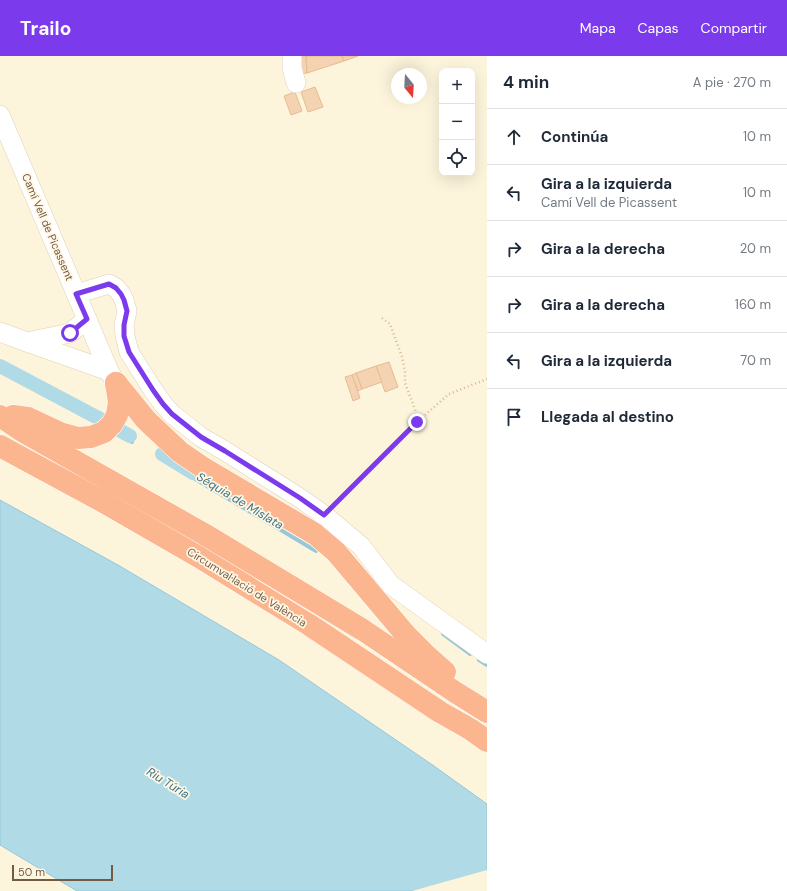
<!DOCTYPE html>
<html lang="es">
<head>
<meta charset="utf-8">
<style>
  body { margin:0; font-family:"DM Sans",sans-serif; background:#f6f6f7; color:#1f2937 }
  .controls { position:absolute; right:12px; top:12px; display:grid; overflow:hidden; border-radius:8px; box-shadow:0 4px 16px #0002 }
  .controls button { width:36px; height:36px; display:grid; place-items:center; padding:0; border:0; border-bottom:1px solid #e0e1e3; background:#fff; color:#1f2937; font:20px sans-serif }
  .compass { position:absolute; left:391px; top:12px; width:36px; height:36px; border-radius:50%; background:#fff; box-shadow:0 4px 16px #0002; rotate:162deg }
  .scale { position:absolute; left:12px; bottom:10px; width:101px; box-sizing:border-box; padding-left:4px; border:2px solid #735a44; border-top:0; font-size:11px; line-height:14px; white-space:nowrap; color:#735a44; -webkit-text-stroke:3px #fff7e4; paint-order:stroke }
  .stop { position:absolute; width:12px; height:12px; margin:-9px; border:3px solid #7c3aed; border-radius:50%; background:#fff }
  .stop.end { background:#7c3aed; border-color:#fff; box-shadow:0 1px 4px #0008 }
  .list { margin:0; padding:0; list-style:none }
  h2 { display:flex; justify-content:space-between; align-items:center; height:52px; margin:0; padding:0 16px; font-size:17px }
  h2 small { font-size:13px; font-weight:400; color:#747a83 }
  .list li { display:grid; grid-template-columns:26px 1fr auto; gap:12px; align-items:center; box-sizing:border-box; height:56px; padding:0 16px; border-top:1px solid #e0e1e3 }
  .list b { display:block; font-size:15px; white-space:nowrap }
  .list p { margin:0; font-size:13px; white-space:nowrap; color:#747a83 }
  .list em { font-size:13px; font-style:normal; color:#747a83 }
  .icon { flex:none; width:22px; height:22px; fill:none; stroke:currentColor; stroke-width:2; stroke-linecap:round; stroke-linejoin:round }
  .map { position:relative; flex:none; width:487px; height:835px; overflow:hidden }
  header { display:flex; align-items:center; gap:24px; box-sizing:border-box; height:56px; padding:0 20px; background:#7c3aed; color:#fff }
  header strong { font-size:19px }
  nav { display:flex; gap:22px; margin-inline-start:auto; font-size:14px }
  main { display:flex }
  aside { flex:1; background:#fff }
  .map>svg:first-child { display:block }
  .water { fill:#b1dae7; stroke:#96c8d9 }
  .pier { fill:#fdf4dc }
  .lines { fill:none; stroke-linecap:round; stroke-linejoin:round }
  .stream { stroke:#96c8d9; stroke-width:4 }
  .canal { stroke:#b1dae7; stroke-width:14 }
  .building { fill:#f4d3b2; stroke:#e8bb92 }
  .minor-casing { stroke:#e1d0b8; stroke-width:20 }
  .highway-casing { stroke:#fff; stroke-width:23 }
  .path { stroke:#d8b696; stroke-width:2.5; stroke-dasharray:1 3; stroke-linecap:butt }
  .minor { stroke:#fff; stroke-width:19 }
  .highway { stroke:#fcb68f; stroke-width:22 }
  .route { stroke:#7c3aed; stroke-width:5 }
  .labels { text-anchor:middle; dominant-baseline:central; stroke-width:3.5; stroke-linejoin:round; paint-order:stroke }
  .street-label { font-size:11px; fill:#735a44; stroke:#fff7e4 }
  .water-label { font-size:12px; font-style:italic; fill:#3d7489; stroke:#fff7e4 }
</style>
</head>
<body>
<header>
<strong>Trailo</strong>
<nav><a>Mapa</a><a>Capas</a><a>Compartir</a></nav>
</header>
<main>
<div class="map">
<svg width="487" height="835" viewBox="0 0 487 835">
  <rect width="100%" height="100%" fill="#fdf4dc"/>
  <!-- water -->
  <polygon class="water" points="0,444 118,509 279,604 434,710 487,748 487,835 77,835 0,789"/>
  <!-- pier -->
  <polygon class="pier" points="487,814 487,835 412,835"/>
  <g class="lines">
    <!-- stream -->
    <g class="stream">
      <polyline points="0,315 99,368"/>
      <polyline points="115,377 132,386"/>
      <polyline points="160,402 316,495"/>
      <polyline points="443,578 470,598"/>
      <polyline points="479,604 487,609"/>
    </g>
    <!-- canal -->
    <g class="canal">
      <polyline points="0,310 104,365"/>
      <polyline points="119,374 130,380"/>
      <polyline points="162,398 193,417"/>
    </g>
  </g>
  <!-- building -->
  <g class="building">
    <polygon points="295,0 306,0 307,17 296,18"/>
    <polygon points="309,0 342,0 344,5 307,17 306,1"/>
    <polygon points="342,0 358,0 344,5"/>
    <polygon points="315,31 323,51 308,56 301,36"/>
    <polygon points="295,36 302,55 291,59 284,40"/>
    <polygon points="389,306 398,331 385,336 376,310"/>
    <polygon points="376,310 382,326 362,333 356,317"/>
    <polygon points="356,317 362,333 358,335 352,319"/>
    <polygon points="352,319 360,342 353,345 345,321"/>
  </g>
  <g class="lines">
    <!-- minor casing -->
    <g class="minor-casing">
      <g id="minor">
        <polyline points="292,0 292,12 296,27"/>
        <polyline points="0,59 109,315 116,327"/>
        <polyline points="76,238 109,228 116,232 121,238 124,244 127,255 124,269 125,280 129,296 153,334 163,348 172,358 201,381 225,395 300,442 324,459 361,490 391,529 487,598"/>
        <polyline points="0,276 27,286 70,277 87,263"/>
        <polyline points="27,286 109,315"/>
      </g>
    </g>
    <!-- highway casing -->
    <g class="highway-casing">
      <g id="highway">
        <polyline points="116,327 146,364 180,396 205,413 315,478 336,496 406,579 427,600 445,616"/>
        <polyline points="0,360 22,375 204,478 363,574 455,636 487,656"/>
        <polyline points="13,360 28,362 60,377 78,382 91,381 104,376 112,368 117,359 119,346 116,327"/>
        <polyline points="0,390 100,444 199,501 308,568 440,656 470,673 487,685"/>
      </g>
    </g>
    <!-- path -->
    <g class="path">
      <polyline points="382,262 390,268 402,301 405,315 405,327 419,364"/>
      <polyline points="334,449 417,366 449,338 487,323"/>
    </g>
    <!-- minor -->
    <use href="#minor" class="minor"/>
    <!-- highway -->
    <use href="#highway" class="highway"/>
  </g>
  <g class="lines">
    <!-- route -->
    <polyline class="route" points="70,277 87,263 76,238 109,228 116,232 121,238 124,244 127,255 124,269 124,280 129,296 153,334 163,348 172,358 201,381 225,395 300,442 324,459 417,366"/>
  </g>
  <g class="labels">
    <!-- street labels -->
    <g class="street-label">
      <text transform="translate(48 171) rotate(67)">Camí Vell de Picassent</text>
      <text transform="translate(247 531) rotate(32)">Circumval·lació de València</text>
    </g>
    <!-- water labels -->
    <g class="water-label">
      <text transform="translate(240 445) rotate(31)">Séquia de Mislata</text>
      <text transform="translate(168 727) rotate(32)">Riu Túria</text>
    </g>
  </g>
</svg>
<div class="controls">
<button>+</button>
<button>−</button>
<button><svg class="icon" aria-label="locate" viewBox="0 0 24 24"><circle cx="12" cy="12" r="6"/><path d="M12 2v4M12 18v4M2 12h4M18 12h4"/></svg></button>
</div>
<svg class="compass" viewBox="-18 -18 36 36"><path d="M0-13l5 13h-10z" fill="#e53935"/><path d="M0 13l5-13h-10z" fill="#747a83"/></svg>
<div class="scale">50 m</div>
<div class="stop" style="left:70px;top:277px"></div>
<div class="stop end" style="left:417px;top:366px"></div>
</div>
<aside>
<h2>4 min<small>A pie · 270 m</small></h2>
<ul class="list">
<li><svg class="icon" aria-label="ahead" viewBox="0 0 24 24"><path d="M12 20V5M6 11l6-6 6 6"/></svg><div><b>Continúa</b></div><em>10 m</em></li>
<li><svg class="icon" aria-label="left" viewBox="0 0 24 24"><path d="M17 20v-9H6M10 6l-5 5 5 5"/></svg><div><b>Gira a la izquierda</b><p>Camí Vell de Picassent</p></div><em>10 m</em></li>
<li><svg class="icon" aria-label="right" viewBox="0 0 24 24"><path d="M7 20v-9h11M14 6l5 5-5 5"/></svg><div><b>Gira a la derecha</b></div><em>20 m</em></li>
<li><svg class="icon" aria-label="right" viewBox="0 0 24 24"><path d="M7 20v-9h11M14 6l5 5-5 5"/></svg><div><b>Gira a la derecha</b></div><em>160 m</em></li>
<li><svg class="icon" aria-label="left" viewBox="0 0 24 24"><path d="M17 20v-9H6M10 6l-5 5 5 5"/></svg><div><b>Gira a la izquierda</b></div><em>70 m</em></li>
<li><svg class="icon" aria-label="arrive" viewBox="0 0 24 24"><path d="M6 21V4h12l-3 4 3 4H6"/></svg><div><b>Llegada al destino</b></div></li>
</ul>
</aside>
</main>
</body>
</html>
